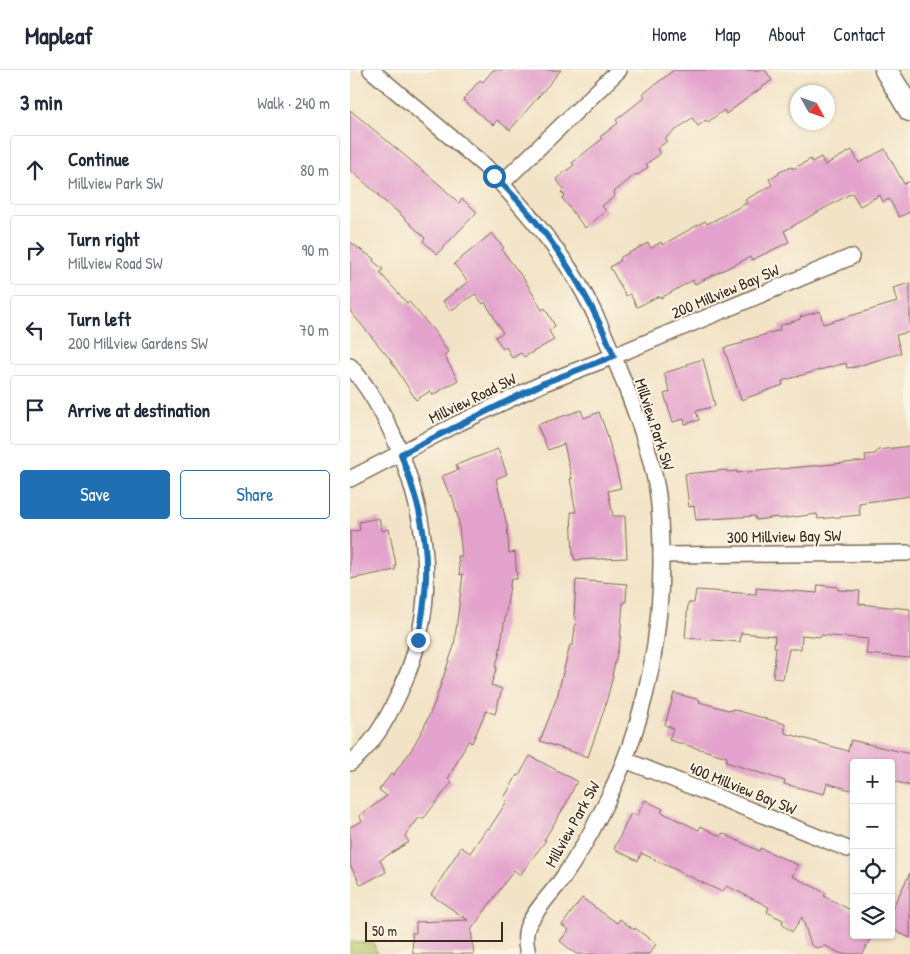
<!DOCTYPE html>
<html lang="en">
<head>
<meta charset="utf-8">
<style>
  body { margin:0; font-family:"Patrick Hand",sans-serif; background:#f6f6f7; color:#1f2937 }
  .controls { position:absolute; right:15px; bottom:15px; display:grid; overflow:hidden; border-radius:5px; box-shadow:0 1px 4px #0004 }
  .controls button { width:45px; height:45px; display:grid; place-items:center; padding:0; border:0; border-bottom:1px solid #e0e1e3; background:#fff; color:#1f2937; font:25px sans-serif }
  .compass { position:absolute; left:440px; top:15px; width:45px; height:45px; border-radius:50%; background:#fff; box-shadow:0 1px 4px #0004; rotate:130deg }
  .scale { position:absolute; left:15px; bottom:12px; width:138px; box-sizing:border-box; padding-left:5px; border:2px solid #3b2a1e; border-top:0; font-size:14px; line-height:18px; white-space:nowrap; color:#3b2a1e; -webkit-text-stroke:4px #fcf5e5; paint-order:stroke }
  .stop { position:absolute; width:15px; height:15px; margin:-11px; border:4px solid #1f6fb2; border-radius:50%; background:#fff }
  .stop.end { background:#1f6fb2; border-color:#fff; box-shadow:0 1px 5px #0008 }
  .list { margin:0; padding:0; list-style:none }
  h2 { display:flex; justify-content:space-between; align-items:center; height:65px; margin:0; padding:0 20px; font-size:21px }
  h2 small { font-size:16px; font-weight:400; color:#747a83 }
  .list li { display:grid; grid-template-columns:32px 1fr auto; gap:15px; align-items:center; box-sizing:border-box; height:70px; margin:0 10px 10px; padding:0 10px; border:1px solid #e0e1e3; border-radius:5px }
  .list b { display:block; font-size:19px; white-space:nowrap }
  .list p { margin:0; font-size:16px; white-space:nowrap; color:#747a83 }
  .list em { font-size:16px; font-style:normal; color:#747a83 }
  .actions { display:flex; gap:10px; padding:15px 20px }
  .actions a { flex:1; padding:11px 0; border:1px solid #1f6fb2; border-radius:5px; text-align:center; font-size:18px; color:#1f6fb2 }
  .actions .main { background:#1f6fb2; color:#fff }
  .icon { flex:none; width:28px; height:28px; fill:none; stroke:currentColor; stroke-width:2; stroke-linecap:round; stroke-linejoin:round }
  .map { position:relative; flex:none; width:560px; height:884px; overflow:hidden }
  header { display:flex; align-items:center; gap:30px; box-sizing:border-box; height:70px; padding:0 25px; background:#fff; border-bottom:1px solid #e0e1e3 }
  header strong { font-size:24px }
  nav { display:flex; gap:28px; margin-inline-start:auto; font-size:18px }
  main { display:flex }
  aside { flex:1; background:#fff }
  .map>svg:first-child { display:block }
  .green { fill:#b3c265; stroke:#777642 }
  .building { fill:#e3a3cc }
  .lines { fill:none; stroke-linecap:round; stroke-linejoin:round }
  .minor-casing { stroke:#7b6b59; stroke-width:18 }
  .secondary-casing { stroke:#7b6b59; stroke-width:25 }
  .minor { stroke:#fff; stroke-width:15 }
  .secondary { stroke:#fff; stroke-width:22 }
  .route { stroke:#1f6fb2; stroke-width:6 }
  .labels { text-anchor:middle; dominant-baseline:central; stroke-width:4; stroke-linejoin:round; paint-order:stroke }
  .street-label { font-size:16px; fill:#3b2a1e; stroke:#fcf5e5 }
</style>
</head>
<body>
<header>
<strong>Mapleaf</strong>
<nav><a>Home</a><a>Map</a><a>About</a><a>Contact</a></nav>
</header>
<main>
<aside>
<h2>3 min<small>Walk · 240 m</small></h2>
<ul class="list">
<li><svg class="icon" aria-label="ahead" viewBox="0 0 24 24"><path d="M12 20V5M6 11l6-6 6 6"/></svg><div><b>Continue</b><p>Millview Park SW</p></div><em>80 m</em></li>
<li><svg class="icon" aria-label="right" viewBox="0 0 24 24"><path d="M7 20v-9h11M14 6l5 5-5 5"/></svg><div><b>Turn right</b><p>Millview Road SW</p></div><em>90 m</em></li>
<li><svg class="icon" aria-label="left" viewBox="0 0 24 24"><path d="M17 20v-9H6M10 6l-5 5 5 5"/></svg><div><b>Turn left</b><p>200 Millview Gardens SW</p></div><em>70 m</em></li>
<li><svg class="icon" aria-label="arrive" viewBox="0 0 24 24"><path d="M6 21V4h12l-3 4 3 4H6"/></svg><div><b>Arrive at destination</b></div></li>
</ul>
<div class="actions"><a class="main">Save</a><a>Share</a></div>
</aside>
<div class="map">
<svg width="560" height="884" viewBox="0 0 560 884">
  <rect width="100%" height="100%" fill="#fcf5e5"/>
  <filter id="ink" filterUnits="userSpaceOnUse"><feTurbulence type="fractalNoise" baseFrequency=".02" numOctaves="2"/><feDisplacementMap in="SourceGraphic" scale="10" xChannelSelector="R" yChannelSelector="G"/><feConvolveMatrix kernelMatrix="1 2 1 2 8 2 1 2 1" color-interpolation-filters="sRGB"/></filter>
  <filter id="wash" filterUnits="userSpaceOnUse"><feTurbulence type="fractalNoise" baseFrequency=".0096" numOctaves="4" result="noise"/><feDisplacementMap in="SourceGraphic" scale="20" xChannelSelector="R" yChannelSelector="G"/><feGaussianBlur stdDeviation="1.12" result="paint"/><feColorMatrix in="noise" values="0 0 0 0 0 0 0 0 0 0 0 0 0 0 0 0 0 1.4 0 .05"/><feComposite in="paint" operator="in"/></filter>
  <g filter="url(#wash)">
    <rect width="100%" height="100%" fill="#f2e3c6"/>
    <!-- green -->
    <polygon class="green" points="0,872 24,873 27,884 0,884"/>
    <g id="blocks">
      <!-- building -->
      <g class="building">
        <polygon points="143,0 211,0 160,60 147,50 143,55 113,30 129,11 130,10 133,12"/>
        <polygon points="324,0 415,0 422,10 376,44 374,40 358,52 356,50 348,56 342,48 314,69 317,71 307,79 310,84 296,94 298,97 288,105 286,104 264,122 265,126 252,136 256,141 235,158 212,128 215,126 211,122 214,119 206,109 224,95 222,93 252,69 250,67 268,53 266,50 295,27 293,24"/>
        <polygon points="0,40 90,115 109,133 112,129 127,142 87,184 73,171 75,168 49,143 28,126 29,125 0,100"/>
        <polygon points="535,79 554,114 560,111 560,142 549,147 539,129 533,132 530,125 510,136 502,123 434,161 439,172 402,190 400,187 345,214 343,210 311,228 309,226 287,237 280,224 276,226 260,197 270,191 271,187 298,173 301,178 311,172 312,175 355,151 357,154 397,133 395,130 422,115 419,109 429,104 429,102 442,97 443,99 461,89 462,92 471,87 475,95 502,80 509,93"/>
        <polygon points="142,163 154,178 152,180 176,212 192,240 195,238 205,256 199,261 204,270 174,287 171,283 162,288 156,277 153,279 145,267 153,263 135,232 133,234 125,224 100,241 93,231 118,212 104,194"/>
        <polygon points="0,172 24,189 23,191 33,199 30,203 57,233 59,232 85,262 98,282 94,285 108,310 83,325 80,321 66,330 40,289 0,241"/>
        <polygon points="560,213 560,262 546,265 551,283 505,297 497,298 496,293 466,301 432,311 433,315 391,330 374,278 393,273 393,271 430,260 429,256 450,249 450,247 470,241 473,254 547,232 543,218"/>
        <polygon points="353,289 365,336 346,341 349,350 335,354 334,349 323,352 314,324 320,322 314,303 337,296 337,294"/>
        <polygon points="231,340 234,348 249,342 257,364 271,418 258,421 263,446 275,446 277,488 225,490 224,486 223,486 221,442 226,442 222,423 223,423 220,409 222,409 214,374 198,380 187,355"/>
        <polygon points="560,376 560,426 509,433 510,445 468,449 467,444 428,449 428,447 406,450 405,446 346,450 344,436 339,437 335,404 376,400 377,402 387,401 387,403 516,391 515,385 525,384 528,380"/>
        <polygon points="148,379 157,404 146,409 157,455 159,483 165,482 167,509 161,509 149,586 145,597 147,597 141,615 152,619 145,644 136,641 122,673 118,671 98,709 102,712 74,748 69,748 55,766 59,772 30,790 36,802 11,815 0,795 0,757 12,751 9,746 37,726 29,720 41,704 43,705 60,682 74,657 84,634 104,576 113,504 110,505 108,486 112,486 108,448 102,425 100,426 92,406 108,400 106,395"/>
        <polygon points="29,448 32,461 39,459 46,495 45,495 45,500 0,509 0,462 10,460 9,452"/>
        <polygon points="226,510 277,514 276,532 273,532 270,571 262,605 263,606 254,640 238,687 190,671 207,627 220,575 223,575 226,547 224,546"/>
        <polygon points="468,515 488,517 488,520 510,521 509,534 560,539 560,588 516,584 518,569 471,565 471,567 452,565 451,579 439,579 433,609 423,608 426,577 424,577 425,566 391,563 390,572 335,568 338,533 344,533 346,520 406,524 406,518 467,523"/>
        <polygon points="324,623 350,630 349,632 382,641 382,639 435,654 435,663 498,681 501,670 560,684 560,716 541,710 541,693 504,693 504,721 477,713 474,724 434,714 435,711 376,692 377,687 319,670 323,658 315,655"/>
        <polygon points="180,686 227,711 216,734 194,770 196,770 170,805 164,800 121,860 124,884 63,884 62,863 66,863 66,852 118,850 81,825 111,777 120,783 137,758 139,759 157,731 154,728 166,707 167,705 169,706"/>
        <polygon points="295,730 313,739 311,742 349,760 351,756 371,767 372,763 409,781 410,778 448,795 442,806 476,823 474,826 504,842 504,865 522,865 513,884 492,884 475,876 467,878 461,875 452,847 442,862 432,854 433,850 417,842 419,837 377,816 372,822 291,783 288,791 264,779 281,743 287,746"/>
        <polygon points="560,803 560,868 541,859 541,841"/>
        <polygon points="232,828 267,853 270,849 284,860 285,858 306,874 299,884 226,884 210,871 219,860 212,855"/>
      </g>
    </g>
  </g>
  <g filter="url(#ink)">
    <use href="#blocks" fill-opacity="0" stroke="#7b6b59" stroke-width="1"/>
    <g class="lines">
      <!-- minor casing -->
      <g class="minor-casing">
        <g id="minor">
          <path d="M21 0 135 96C166 129 196 163 221 201 242 234 257 270 272 307 286 343 300 380 307 419 311 443 311 469 311 493 311 581 290 667 250 745 239 767 226 789 212 809 202 823 183 842 177 858 174 867 176 876 178 884"/>
          <polyline points="152,113 269,0"/>
          <path d="M0 296C25 325 42 359 55 395 83 475 85 548 48 626 36 651 22 676 0 693"/>
          <polyline points="0,409 109,353 194,313 264,286 501,187"/>
          <polyline points="311,485 557,483"/>
          <polyline points="275,690 498,779"/>
        </g>
      </g>
      <!-- secondary casing -->
      <g class="secondary-casing">
        <polyline id="secondary" points="536,0 560,40"/>
      </g>
      <!-- minor -->
      <use href="#minor" class="minor"/>
      <!-- secondary -->
      <use href="#secondary" class="secondary"/>
    </g>
  </g>
  <g class="lines" filter="url(#ink)">
    <!-- route -->
    <path class="route" d="M68 570C76 530 80 491 71 450 67 428 58 405 51 384L194 313 264 286C238 221 196 155 144 106"/>
  </g>
  <g class="labels">
    <!-- street labels -->
    <g class="street-label">
      <text transform="translate(375 221) rotate(-23)">200 Millview Bay SW</text>
      <text transform="translate(122 328) rotate(-26)">Millview Road SW</text>
      <text transform="translate(305 354) rotate(72)">Millview Park SW</text>
      <text transform="translate(434 466) rotate(-1)">300 Millview Bay SW</text>
      <text transform="translate(393 718) rotate(22)">400 Millview Bay SW</text>
      <text transform="translate(222 754) rotate(-61)">Millview Park SW</text>
    </g>
  </g>
</svg>
<div class="controls">
<button>+</button>
<button>−</button>
<button><svg class="icon" aria-label="locate" viewBox="0 0 24 24"><circle cx="12" cy="12" r="6"/><path d="M12 2v4M12 18v4M2 12h4M18 12h4"/></svg></button>
<button><svg class="icon" aria-label="layers" viewBox="0 0 24 24"><path d="M12 4l9 5-9 5-9-5zM3 14l9 5 9-5"/></svg></button>
</div>
<svg class="compass" viewBox="-18 -18 36 36"><path d="M0-13l5 13h-10z" fill="#e53935"/><path d="M0 13l5-13h-10z" fill="#747a83"/></svg>
<div class="scale">50 m</div>
<div class="stop" style="left:144px;top:106px"></div>
<div class="stop end" style="left:68px;top:570px"></div>
</div>
</main>
</body>
</html>
